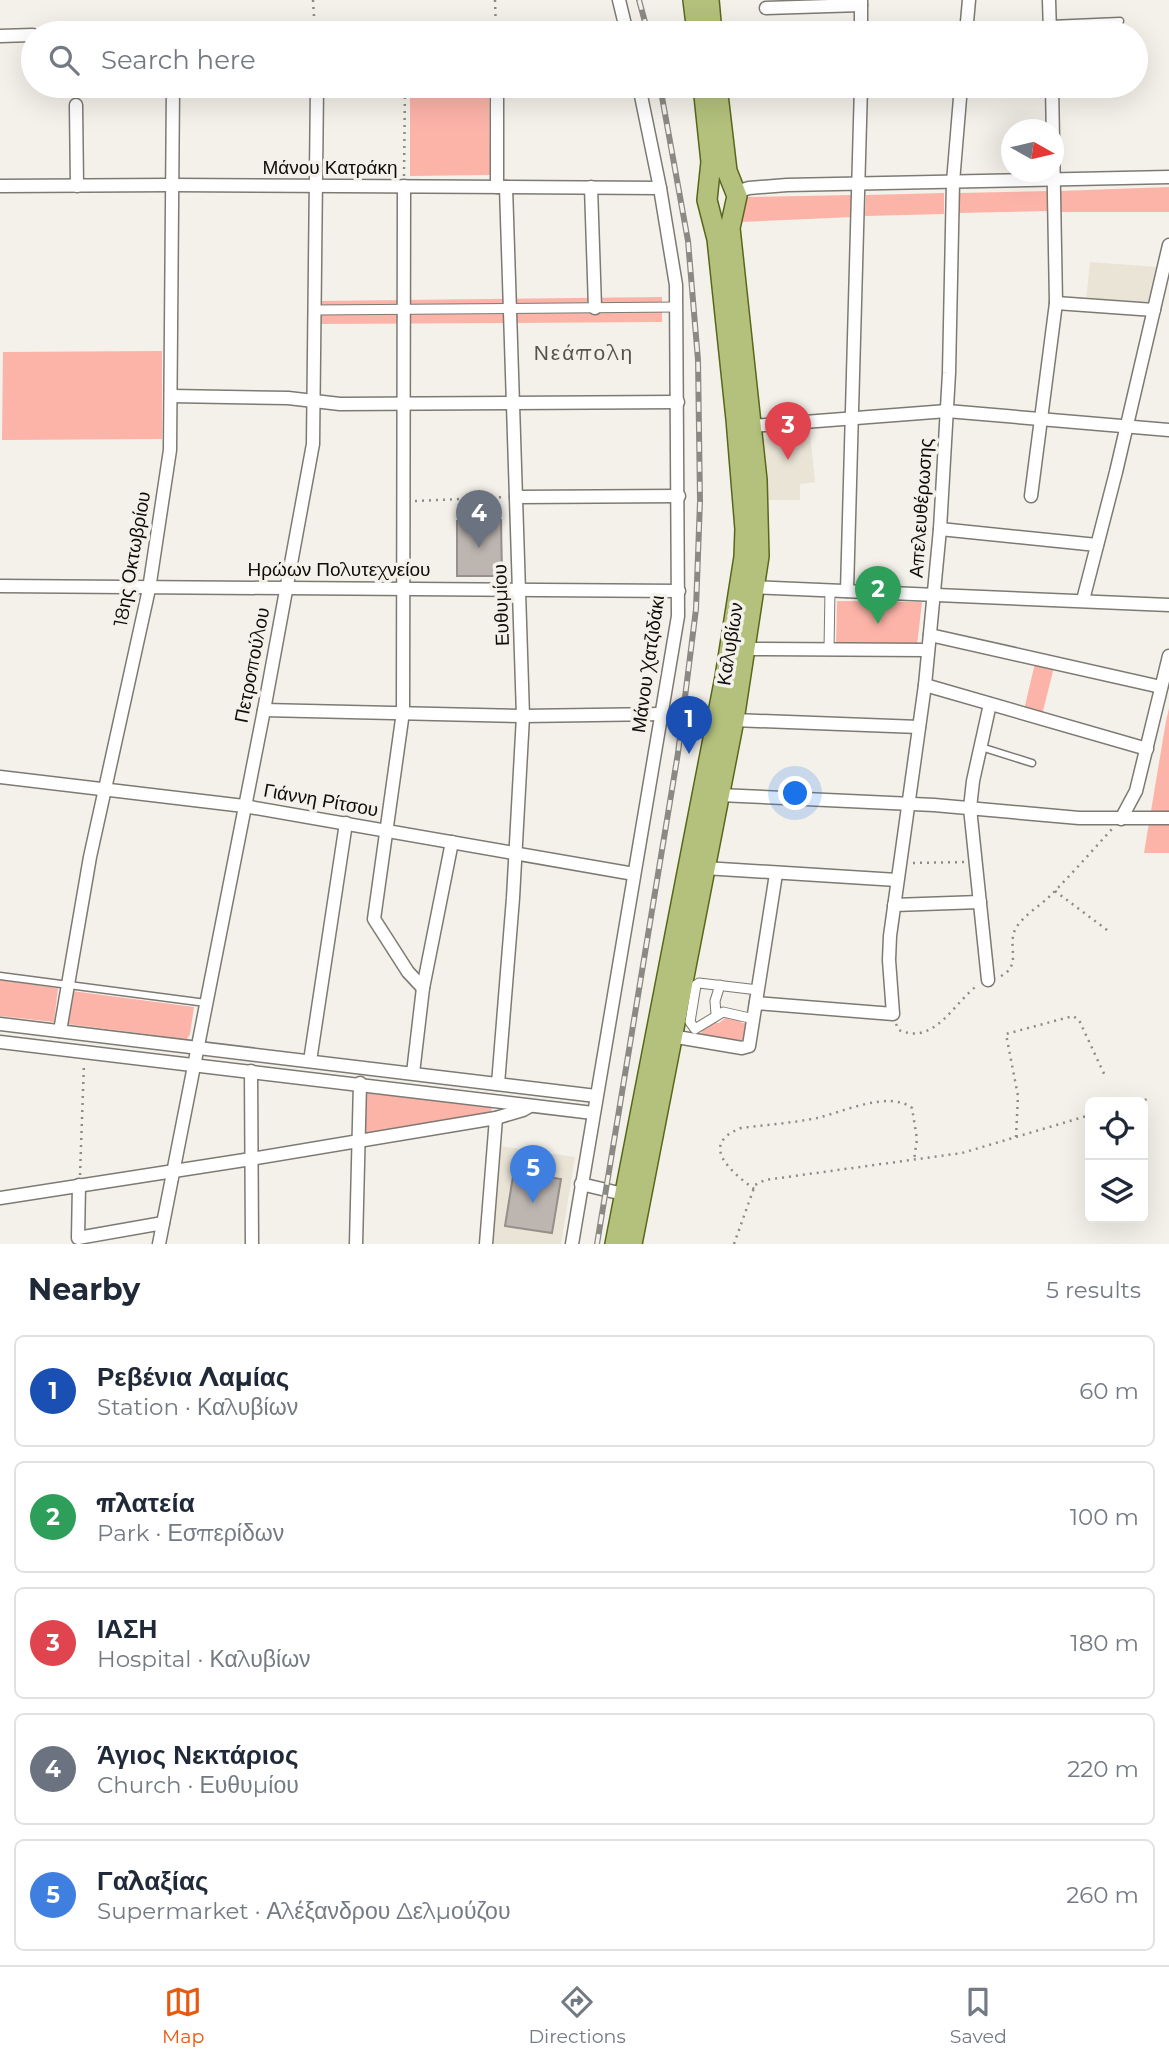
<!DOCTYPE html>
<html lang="en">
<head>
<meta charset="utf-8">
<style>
  body { margin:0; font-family:Montserrat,sans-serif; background:#f2f2f3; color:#1f2937 }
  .controls { position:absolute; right:21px; bottom:21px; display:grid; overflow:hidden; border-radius:10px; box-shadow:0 7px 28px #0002 }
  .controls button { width:63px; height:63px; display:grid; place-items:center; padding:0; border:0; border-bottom:2px solid #e0e1e3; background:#fff; color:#1f2937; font:35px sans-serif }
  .compass { position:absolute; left:1001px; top:119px; width:63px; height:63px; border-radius:50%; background:#fff; box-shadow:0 7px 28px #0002; rotate:98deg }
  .you { position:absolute; left:796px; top:794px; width:24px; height:24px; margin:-18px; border:5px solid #fff; border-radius:50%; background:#1a73e8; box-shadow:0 0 0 10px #1a73e833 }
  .badge { display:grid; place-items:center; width:46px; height:46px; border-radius:50%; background:#ea580c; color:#fff; font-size:23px; font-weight:700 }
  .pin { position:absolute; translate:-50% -58px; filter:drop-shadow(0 2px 4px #0008) }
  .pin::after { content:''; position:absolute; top:37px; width:24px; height:21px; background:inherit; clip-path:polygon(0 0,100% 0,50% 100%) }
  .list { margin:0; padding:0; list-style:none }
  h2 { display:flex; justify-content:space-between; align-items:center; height:91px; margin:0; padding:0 28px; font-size:30px }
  h2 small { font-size:23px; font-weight:400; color:#747a83 }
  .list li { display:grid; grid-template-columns:46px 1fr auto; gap:21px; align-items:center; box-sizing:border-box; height:112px; margin:0 14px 14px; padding:0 14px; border:2px solid #e0e1e3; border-radius:10px }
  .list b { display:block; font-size:26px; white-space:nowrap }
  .list p { margin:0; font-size:23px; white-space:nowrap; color:#747a83 }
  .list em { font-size:23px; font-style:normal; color:#747a83 }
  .icon { flex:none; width:38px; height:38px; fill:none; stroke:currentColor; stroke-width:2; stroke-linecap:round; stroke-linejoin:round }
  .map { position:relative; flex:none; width:1169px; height:1244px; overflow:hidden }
  .search { position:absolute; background:#fff; box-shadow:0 7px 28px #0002; left:21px; right:21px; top:21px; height:77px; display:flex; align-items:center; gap:18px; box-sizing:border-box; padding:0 24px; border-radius:38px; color:#747a83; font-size:26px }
  .sheet { height:721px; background:#fff }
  nav { display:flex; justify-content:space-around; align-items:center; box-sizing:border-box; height:98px; border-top:2px solid #e0e1e3; background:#fff; font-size:19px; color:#747a83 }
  nav a { display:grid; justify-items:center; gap:4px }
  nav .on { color:#ea580c }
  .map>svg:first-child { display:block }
  .built { fill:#eae4d6 }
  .green { fill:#fcb3a8 }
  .building { fill:#bcb5b0; stroke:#968f8b; stroke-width:2 }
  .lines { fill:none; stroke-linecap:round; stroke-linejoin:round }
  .service-casing { stroke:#7c7a73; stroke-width:9 }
  .pedestrian-casing { stroke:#7c7a73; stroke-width:11 }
  .minor-casing { stroke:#7c7a73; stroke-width:15 }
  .primary-casing { stroke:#59671b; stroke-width:22 }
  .path { stroke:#8d8b85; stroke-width:2.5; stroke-dasharray:2 5; stroke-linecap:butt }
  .service { stroke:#fff; stroke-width:6 }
  .pedestrian { stroke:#fff; stroke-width:9 }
  .minor { stroke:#fff; stroke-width:12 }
  .primary { stroke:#b3c17c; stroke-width:19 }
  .rail-casing { stroke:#8b8984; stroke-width:6 }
  .rail { stroke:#f4f1ea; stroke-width:3.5; stroke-dasharray:10; stroke-linecap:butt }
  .labels { text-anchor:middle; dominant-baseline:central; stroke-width:7; stroke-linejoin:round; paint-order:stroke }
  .street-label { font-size:19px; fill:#0e0d0a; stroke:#f4f1ea }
  .neighbourhood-label { font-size:21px; letter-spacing:2px; fill:#55524c; stroke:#f4f1ea }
</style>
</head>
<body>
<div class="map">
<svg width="1169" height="1244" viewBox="0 0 1169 1244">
  <rect width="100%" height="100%" fill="#f4f1ea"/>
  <!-- built -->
  <g class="built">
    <polygon points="1090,262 1157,267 1149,305 1086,300"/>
    <polygon points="810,433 815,482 800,484 800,500 767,500 761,439"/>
    <polygon points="500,1146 575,1157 561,1244 491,1244"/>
  </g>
  <!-- green -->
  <g class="green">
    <polygon points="410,86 489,86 490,175 410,176"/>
    <polygon points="1169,187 1169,212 1061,212 1059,191"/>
    <polygon points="1050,191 1051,211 959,213 960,193"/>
    <polygon points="944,193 944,214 865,216 866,195"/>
    <polygon points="853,195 853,217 739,222 747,197"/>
    <polygon points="662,297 662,322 316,324 317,301"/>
    <polygon points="162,351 162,439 2,440 3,352"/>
    <polygon points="837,601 922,602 917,645 836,646"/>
    <polygon points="1035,663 1054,667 1042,715 1024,710"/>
    <polygon points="1169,708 1169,853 1144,853 1166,721"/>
    <polygon points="0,980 58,988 54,1022 0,1016"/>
    <polygon points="72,991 194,1007 190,1034 187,1039 67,1024"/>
    <path d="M728 1016 739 1020 742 1023H747L744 1042 700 1036C703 1027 709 1020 719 1023Z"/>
    <polygon points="363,1090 491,1106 492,1112 363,1135"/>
  </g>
  <!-- building -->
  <g class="building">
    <polygon points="501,520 502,576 457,576 457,521"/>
    <polygon points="531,1164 543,1166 541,1176 561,1179 552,1233 505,1226 514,1170 530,1172"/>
  </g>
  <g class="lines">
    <!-- service casing -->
    <g class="service-casing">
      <g id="service">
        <polyline points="1050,24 1120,21"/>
        <polyline points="981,747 1032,763"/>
        <polyline points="0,976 206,1003"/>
      </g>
    </g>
    <!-- pedestrian casing -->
    <g class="pedestrian-casing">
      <g id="pedestrian">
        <polyline points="314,310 677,307"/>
        <polyline points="829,649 830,590"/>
        <polyline points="716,1014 715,1001 720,985"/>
        <polyline points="754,1019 723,1012 695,1029 690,1022 696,985 699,983 758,990"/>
      </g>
    </g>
    <!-- minor casing -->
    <g class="minor-casing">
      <g id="minor">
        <polyline points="619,0 627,33"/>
        <polyline points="1049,0 1050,33"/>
        <polyline points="766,8 861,5"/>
        <polyline points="861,33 861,0"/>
        <polyline points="966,33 969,0"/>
        <polyline points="0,36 33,35"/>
        <polyline points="497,86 497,187"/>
        <polyline points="76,105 77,186"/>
        <polyline points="0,186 172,185 660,188"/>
        <polyline points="404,186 403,712 374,919 408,972 423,988"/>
        <polyline points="591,187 595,308"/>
        <polyline points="736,192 749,188 787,185 1169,177"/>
        <polyline points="1056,303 1154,310"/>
        <polyline points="171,396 288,398 340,404 678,402"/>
        <polyline points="752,426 947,411 1169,430"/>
        <polyline points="1031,496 1056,303 1052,86"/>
        <polyline points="516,497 679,496"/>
        <polyline points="940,529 1097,545"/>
        <polyline points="0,586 679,591"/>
        <polyline points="750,587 1169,605"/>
        <polyline points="847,591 861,86"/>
        <polyline points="1083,600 1116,472 1169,245"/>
        <polyline points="930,635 1161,687"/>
        <polyline points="747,649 928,650"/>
        <polyline points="925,685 1147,749"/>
        <polyline points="264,710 523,716 662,714"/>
        <polyline points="734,720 919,727"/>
        <polyline points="0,777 244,806 634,874"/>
        <polyline points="719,795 934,805 1079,818 1169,818"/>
        <polyline points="1121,819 1136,791 1169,656"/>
        <polyline points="704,868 897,880"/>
        <polyline points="894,905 980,902"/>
        <polyline points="988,980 970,808 973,781 990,704"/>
        <polyline points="756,1003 893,1014 889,960 890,936 925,685 940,529 949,373 953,182 961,86"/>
        <polyline points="0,1024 596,1096"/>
        <polyline points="60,1031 90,857 149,589 170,450 173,86"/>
        <polyline points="671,1036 742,1048 749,1046 776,874"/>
        <polyline points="0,1042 593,1113"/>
        <polyline points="310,1061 346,823"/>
        <polyline points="251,1071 252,1244"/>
        <polyline points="413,1073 423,988 452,842"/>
        <polyline points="498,1084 513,898 523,716 506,187"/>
        <polyline points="581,1184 623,1194"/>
        <polyline points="79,1185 78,1238 163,1223"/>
        <polyline points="0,1198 251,1159 496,1118 523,1110 530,1106"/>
        <polyline points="159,1244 264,710 313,444 317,86"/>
        <polyline points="356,1244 360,1083"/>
        <polyline points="486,1244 496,1118"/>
        <polyline points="572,1244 678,616 676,285 660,188 639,86"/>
      </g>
    </g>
    <!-- primary casing -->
    <g class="primary-casing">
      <g id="primary">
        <polyline points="693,0 697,33"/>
        <polyline points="709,0 712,33"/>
        <polyline points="615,1244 725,677 744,557 745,529 736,419 717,239 707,200 711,162 703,86"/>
        <polyline points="632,1244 734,720 759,556 757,480 730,228 737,196 727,171 717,86"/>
      </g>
    </g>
    <!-- path -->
    <g class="path">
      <polyline points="313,0 315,33"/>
      <polyline points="495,0 496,33"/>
      <polyline points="404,176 405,86"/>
      <polyline points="415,501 506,497"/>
      <polyline points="913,863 965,862"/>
      <polyline points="1055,891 1111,933"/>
      <path d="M1001 976C1023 965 1006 945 1016 928 1023 916 1038 907 1048 898 1070 876 1091 852 1112 829"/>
      <path d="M896 1024 899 1030C935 1046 954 1002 978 985"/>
      <polyline points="1138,1102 1151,1098"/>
      <polyline points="1016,1137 1018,1096 1006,1034 1073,1016 1079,1020 1106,1078"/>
      <polyline points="80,1175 84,1063"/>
      <path d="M754 1189C733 1173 697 1145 741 1128 766 1125 792 1123 817 1118 843 1112 889 1090 912 1108L917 1139 914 1160"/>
      <polyline points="734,1244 755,1185 765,1180 962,1153 1090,1115"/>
    </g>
    <!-- service -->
    <use href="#service" class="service"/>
    <!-- pedestrian -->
    <use href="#pedestrian" class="pedestrian"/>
    <!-- minor -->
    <use href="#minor" class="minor"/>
    <!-- primary -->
    <use href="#primary" class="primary"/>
    <!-- rail casing -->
    <g class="rail-casing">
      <g id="rail">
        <polyline points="639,0 648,33"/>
        <polyline points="597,1244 678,753 696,609 700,501 698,360 688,241 660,86"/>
      </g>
    </g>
    <!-- rail -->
    <use href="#rail" class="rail"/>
  </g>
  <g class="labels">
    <!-- street labels -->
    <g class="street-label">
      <text x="330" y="167">Μάνου Κατράκη</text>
      <text transform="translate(921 508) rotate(-86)">Απελευθέρωσης</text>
      <text transform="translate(132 559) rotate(-80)">18ης Οκτωβρίου</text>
      <text x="339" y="569">Ηρώων Πολυτεχνείου</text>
      <text transform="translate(501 605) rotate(-92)">Ευθυμίου</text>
      <text transform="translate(730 644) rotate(-81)">Καλυβίων</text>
      <text transform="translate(648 664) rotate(-82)">Μάνου Χατζιδάκι</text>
      <text transform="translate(252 665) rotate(-79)">Πετροπούλου</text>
      <text transform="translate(321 800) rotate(10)">Γιάννη Ρίτσου</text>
    </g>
    <!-- neighbourhood labels -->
    <g class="neighbourhood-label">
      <text x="584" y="352">Νεάπολη</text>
    </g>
  </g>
</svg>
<div class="controls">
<button><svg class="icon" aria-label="locate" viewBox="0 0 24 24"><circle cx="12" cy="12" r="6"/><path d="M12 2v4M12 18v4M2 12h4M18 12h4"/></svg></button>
<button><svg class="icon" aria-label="layers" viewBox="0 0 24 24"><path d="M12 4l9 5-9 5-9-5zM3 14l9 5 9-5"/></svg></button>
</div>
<svg class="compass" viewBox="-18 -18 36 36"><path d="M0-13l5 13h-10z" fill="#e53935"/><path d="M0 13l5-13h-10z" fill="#747a83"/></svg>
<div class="you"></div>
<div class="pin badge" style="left:689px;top:754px;background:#1a4fb4">1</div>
<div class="pin badge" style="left:878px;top:624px;background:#2e9e5b">2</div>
<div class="pin badge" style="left:788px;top:460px;background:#e0444e">3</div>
<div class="pin badge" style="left:479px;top:548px;background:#6b7280">4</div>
<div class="pin badge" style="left:533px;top:1203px;background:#3f7fe0">5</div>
<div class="search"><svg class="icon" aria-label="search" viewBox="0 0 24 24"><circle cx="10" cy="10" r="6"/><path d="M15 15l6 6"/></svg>Search here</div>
</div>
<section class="sheet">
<h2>Nearby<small>5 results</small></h2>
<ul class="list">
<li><span class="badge" style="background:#1a4fb4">1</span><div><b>Ρεβένια Λαμίας</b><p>Station · Καλυβίων</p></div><em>60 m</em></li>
<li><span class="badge" style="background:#2e9e5b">2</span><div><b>πλατεία</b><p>Park · Εσπερίδων</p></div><em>100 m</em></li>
<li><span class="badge" style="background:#e0444e">3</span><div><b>ΙΑΣΗ</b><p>Hospital · Καλυβίων</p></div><em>180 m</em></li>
<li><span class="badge" style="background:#6b7280">4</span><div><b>Άγιος Νεκτάριος</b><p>Church · Ευθυμίου</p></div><em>220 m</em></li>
<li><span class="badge" style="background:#3f7fe0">5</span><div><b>Γαλαξίας</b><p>Supermarket · Αλέξανδρου Δελμούζου</p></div><em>260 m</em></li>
</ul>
</section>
<nav>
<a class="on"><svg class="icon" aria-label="map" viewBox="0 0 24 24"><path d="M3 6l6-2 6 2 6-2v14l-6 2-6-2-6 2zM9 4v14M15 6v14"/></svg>Map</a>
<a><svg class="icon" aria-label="directions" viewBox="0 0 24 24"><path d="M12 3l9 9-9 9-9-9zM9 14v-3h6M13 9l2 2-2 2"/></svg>Directions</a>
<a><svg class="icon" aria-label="saved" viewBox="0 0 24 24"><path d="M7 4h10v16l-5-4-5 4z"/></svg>Saved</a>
</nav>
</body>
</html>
